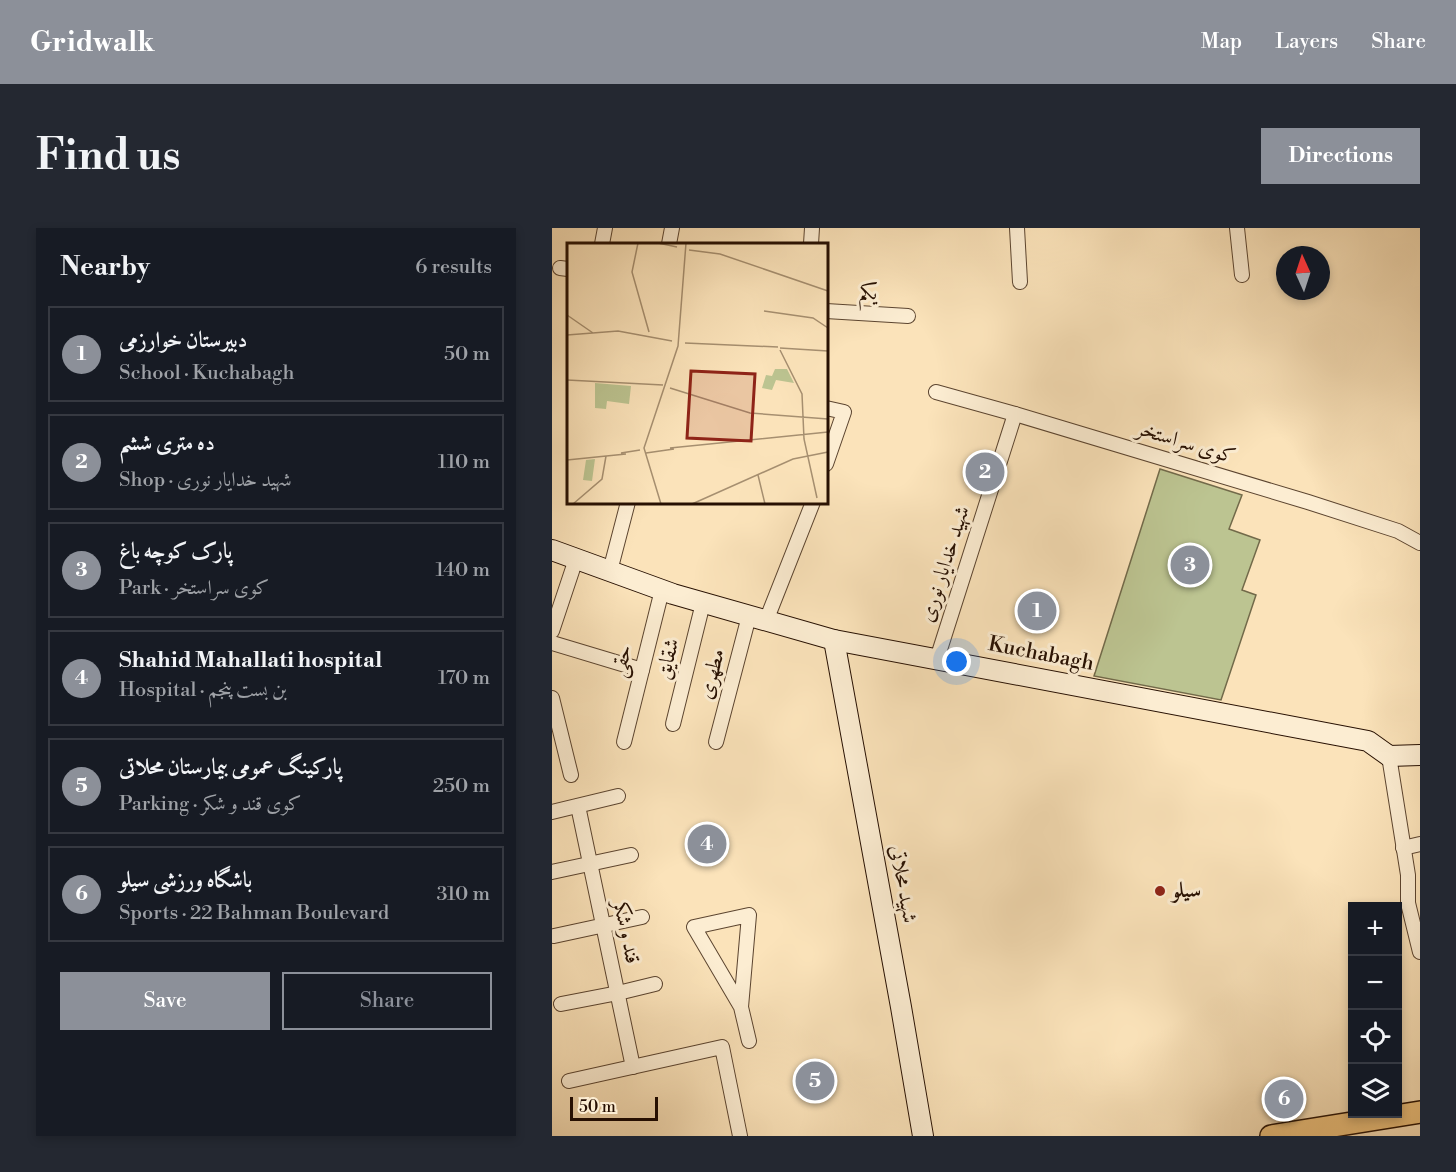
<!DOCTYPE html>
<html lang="en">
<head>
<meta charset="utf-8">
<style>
  body { margin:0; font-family:"Libre Bodoni",Amiri,serif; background:#242831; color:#f1f3f6 }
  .controls { position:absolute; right:18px; bottom:18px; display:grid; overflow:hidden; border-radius:0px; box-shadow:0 3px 9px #0003 }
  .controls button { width:54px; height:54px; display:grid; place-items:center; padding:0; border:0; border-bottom:2px solid #363941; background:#171b24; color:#f1f3f6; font:30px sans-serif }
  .compass { position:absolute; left:724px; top:18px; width:54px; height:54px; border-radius:50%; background:#171b24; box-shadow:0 3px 9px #0003; rotate:357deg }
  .scale { position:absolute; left:18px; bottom:15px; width:88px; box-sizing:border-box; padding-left:6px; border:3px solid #271002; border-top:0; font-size:16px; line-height:21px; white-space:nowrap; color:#271002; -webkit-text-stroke:4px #fcedd2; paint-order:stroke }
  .you { position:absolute; left:405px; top:434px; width:21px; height:21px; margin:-15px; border:4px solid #fff; border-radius:50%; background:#1a73e8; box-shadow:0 0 0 9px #1a73e833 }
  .badge { display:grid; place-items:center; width:39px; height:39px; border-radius:50%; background:#8c9099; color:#fff; font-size:20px; font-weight:700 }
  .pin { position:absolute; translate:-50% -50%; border:3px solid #fff; box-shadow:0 2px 6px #0006 }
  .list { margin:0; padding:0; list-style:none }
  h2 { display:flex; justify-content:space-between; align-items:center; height:78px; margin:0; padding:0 24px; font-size:26px }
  h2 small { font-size:20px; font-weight:400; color:#9ea1a6 }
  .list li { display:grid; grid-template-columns:39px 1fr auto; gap:18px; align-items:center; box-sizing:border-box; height:96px; margin:0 12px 12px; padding:0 12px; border:2px solid #363941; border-radius:0px }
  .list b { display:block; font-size:22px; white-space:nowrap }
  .list p { margin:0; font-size:20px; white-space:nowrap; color:#9ea1a6 }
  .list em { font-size:20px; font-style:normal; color:#9ea1a6 }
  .actions { display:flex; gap:12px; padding:18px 24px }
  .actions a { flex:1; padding:14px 0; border:2px solid #8c9099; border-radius:0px; text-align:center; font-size:21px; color:#8c9099 }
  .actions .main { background:#8c9099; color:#fff }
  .icon { flex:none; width:33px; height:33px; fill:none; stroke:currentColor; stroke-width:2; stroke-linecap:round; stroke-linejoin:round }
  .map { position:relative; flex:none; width:868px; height:908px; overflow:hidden; border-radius:0px }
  header { display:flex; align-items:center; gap:36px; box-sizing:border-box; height:84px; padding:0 30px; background:#8c9099; color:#fff }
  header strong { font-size:28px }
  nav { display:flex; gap:33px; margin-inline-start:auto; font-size:21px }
  .intro { display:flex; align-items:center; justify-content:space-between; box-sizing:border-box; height:144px; padding:0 36px }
  h1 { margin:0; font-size:42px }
  .button { padding:15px 27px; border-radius:0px; background:#8c9099; color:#fff; font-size:21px; font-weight:700 }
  main { display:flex; gap:36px; padding:0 36px }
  aside { flex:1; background:#171b24; border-radius:0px; box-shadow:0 3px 9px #0003 }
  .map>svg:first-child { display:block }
  .green { fill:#bcc491; stroke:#726a4a; stroke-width:1.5 }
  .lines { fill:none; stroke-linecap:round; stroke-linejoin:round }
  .street-casing { stroke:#5c4530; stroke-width:16 }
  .secondary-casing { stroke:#271002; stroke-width:22 }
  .primary-casing { stroke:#271002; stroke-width:24 }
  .street { stroke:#fcedd2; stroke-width:14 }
  .secondary { stroke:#fcedd2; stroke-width:20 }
  .primary { stroke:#eec27d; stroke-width:21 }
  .poi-dot { fill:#8f2418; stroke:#fcedd2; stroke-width:2 }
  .labels { text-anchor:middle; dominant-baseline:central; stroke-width:6; stroke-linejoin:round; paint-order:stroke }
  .street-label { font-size:21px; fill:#271002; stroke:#fcedd2 }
  .poi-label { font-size:21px; font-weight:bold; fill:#271002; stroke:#fcedd2; text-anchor:start }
  .inset-road { fill:none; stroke:#a68f70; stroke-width:1.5 }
  .view { fill:#8f2418; fill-opacity:0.15; stroke:#8f2418; stroke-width:3 }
  .inset-edge { fill:none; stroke:#271002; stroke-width:3 }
</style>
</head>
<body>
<header>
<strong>Gridwalk</strong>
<nav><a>Map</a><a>Layers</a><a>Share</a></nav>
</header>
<div class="intro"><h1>Find us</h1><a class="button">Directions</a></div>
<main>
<aside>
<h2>Nearby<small>6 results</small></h2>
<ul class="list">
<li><span class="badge">1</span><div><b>دبیرستان خوارزمی</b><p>School · Kuchabagh</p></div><em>50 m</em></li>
<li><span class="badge">2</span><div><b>ده متری ششم</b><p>Shop · شهید خدایار نوری</p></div><em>110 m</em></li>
<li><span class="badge">3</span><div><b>پارک کوچه باغ</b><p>Park · کوی سراستخر</p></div><em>140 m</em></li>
<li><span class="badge">4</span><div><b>Shahid Mahallati hospital</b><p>Hospital · بن بست پنجم</p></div><em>170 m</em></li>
<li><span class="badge">5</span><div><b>پارکینگ عمومی بیمارستان محلاتی</b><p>Parking · کوی قند و شکر</p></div><em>250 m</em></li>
<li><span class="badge">6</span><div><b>باشگاه ورزشی سیلو</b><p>Sports · 22 Bahman Boulevard</p></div><em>310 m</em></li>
</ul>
<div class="actions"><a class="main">Save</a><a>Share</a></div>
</aside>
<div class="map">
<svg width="868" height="908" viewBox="0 0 868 908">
  <rect width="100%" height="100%" fill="#fbe3ba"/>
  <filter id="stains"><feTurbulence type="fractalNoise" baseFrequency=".00333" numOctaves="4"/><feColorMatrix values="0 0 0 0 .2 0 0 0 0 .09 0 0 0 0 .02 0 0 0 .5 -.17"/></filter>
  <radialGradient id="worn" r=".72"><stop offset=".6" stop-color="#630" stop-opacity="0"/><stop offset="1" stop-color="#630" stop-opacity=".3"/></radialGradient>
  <!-- green -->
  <polygon class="green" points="608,241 690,267 677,301 708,312 690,362 704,367 669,472 542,448"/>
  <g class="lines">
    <!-- street casing -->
    <g class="street-casing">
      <g id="street">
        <polyline points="465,0 468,54"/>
        <polyline points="685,0 690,47"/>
        <polyline points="50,16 53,0"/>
        <polyline points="117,16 120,0"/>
        <polyline points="259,16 260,0"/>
        <polyline points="8,40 16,41"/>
        <polyline points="274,83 356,88"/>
        <polyline points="384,164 463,186 756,274 846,303 868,315"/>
        <polyline points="274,180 292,184 274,236"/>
        <polyline points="58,343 76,274"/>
        <polyline points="214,393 261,274"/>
        <polyline points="0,403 24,331"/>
        <polyline points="0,415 90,442"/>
        <polyline points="385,431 463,186"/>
        <polyline points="0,470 19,547"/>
        <polyline points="121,496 151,375"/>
        <polyline points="72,514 110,362"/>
        <polyline points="164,514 197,388"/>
        <polyline points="837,528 856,647 856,675 868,724"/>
        <polyline points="26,578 81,839"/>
        <polyline points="0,584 66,568"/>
        <polyline points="851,620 868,616"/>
        <polyline points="0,644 79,627"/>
        <polyline points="2,708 90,689"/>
        <polyline points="9,776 66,765 103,756"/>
        <polyline points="189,779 142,699 197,687 189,779 197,813"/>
        <polyline points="17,853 170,819 188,908"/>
      </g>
    </g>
    <!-- secondary casing -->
    <g class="secondary-casing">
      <g id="secondary">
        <polyline points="0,322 121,366 282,412 816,513 837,528 868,527"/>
        <polyline points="282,412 349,779 371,908"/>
      </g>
    </g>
    <!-- primary casing -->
    <g class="primary-casing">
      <polyline id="primary" points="719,908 868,884"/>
    </g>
    <!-- street -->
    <use href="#street" class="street"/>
    <!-- secondary -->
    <use href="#secondary" class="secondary"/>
    <!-- primary -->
    <use href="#primary" class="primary"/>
  </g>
  <!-- markers -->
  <circle class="poi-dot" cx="608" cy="663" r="6"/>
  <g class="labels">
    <!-- street labels -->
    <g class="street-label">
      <text transform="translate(316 65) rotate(3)">یکم</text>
      <text transform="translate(634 215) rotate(17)">کوی سراستخر</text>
      <text transform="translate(393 336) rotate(-72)">شهید خدایار نوری</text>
      <text transform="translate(489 426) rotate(11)">Kuchabagh</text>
      <text transform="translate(116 431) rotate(-76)">شقایق</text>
      <text transform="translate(70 433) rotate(-76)">حقی</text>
      <text transform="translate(160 446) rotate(-75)">مطهری</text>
      <text transform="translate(351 656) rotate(80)">شهید محلاتی</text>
      <text transform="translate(74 704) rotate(78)">قند و شکر</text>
    </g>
    <!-- poi labels -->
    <g class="poi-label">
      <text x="620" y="663">سیلو</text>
    </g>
  </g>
  <!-- overview -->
  <g transform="translate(15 15)">
    <rect width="261" height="261" fill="#fbe3ba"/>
    <path d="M208 126H220L227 140 209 137 205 147 195 145 199 132 205 133ZM28 140 64 143 62 161 40 158 39 166 28 165ZM28 216 25 238 16 237 19 217Z" fill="#bcc491"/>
    <path class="inset-road" d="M71 0 65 29 82 89M91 0 110 4M122 7 153 11 261 48M197 68 246 75 261 85M0 72 26 90M0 92 51 88 105 98M118 100 211 104M213 105 261 108M213 107 235 151 237 196 250 255M0 137 96 142M103 145 183 170 261 176M103 205 261 189M54 210 73 207M79 210 107 206M0 217 59 211M191 232 198 261M6 261 35 236 39 213M94 261 77 205 111 103 119 0M125 261 226 216 261 209"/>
    <path class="view" d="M124 128 188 131 184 198 120 195Z"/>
    <rect width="261" height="261" class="inset-edge"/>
  </g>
  <rect width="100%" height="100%" filter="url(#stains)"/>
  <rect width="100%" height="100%" fill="url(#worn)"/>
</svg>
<div class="controls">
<button>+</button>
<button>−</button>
<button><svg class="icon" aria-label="locate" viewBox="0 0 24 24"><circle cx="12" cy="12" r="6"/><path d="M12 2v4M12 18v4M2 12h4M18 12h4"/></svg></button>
<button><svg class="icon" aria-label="layers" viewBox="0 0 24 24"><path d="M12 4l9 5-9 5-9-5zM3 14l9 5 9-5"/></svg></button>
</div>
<svg class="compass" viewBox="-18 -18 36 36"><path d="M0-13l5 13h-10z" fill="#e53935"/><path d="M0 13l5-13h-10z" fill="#9ea1a6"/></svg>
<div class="scale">50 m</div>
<div class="you"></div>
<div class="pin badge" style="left:485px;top:383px">1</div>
<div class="pin badge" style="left:433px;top:244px">2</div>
<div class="pin badge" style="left:638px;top:337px">3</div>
<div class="pin badge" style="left:155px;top:616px">4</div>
<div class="pin badge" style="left:263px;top:853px">5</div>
<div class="pin badge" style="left:732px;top:871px">6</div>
</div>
</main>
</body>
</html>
